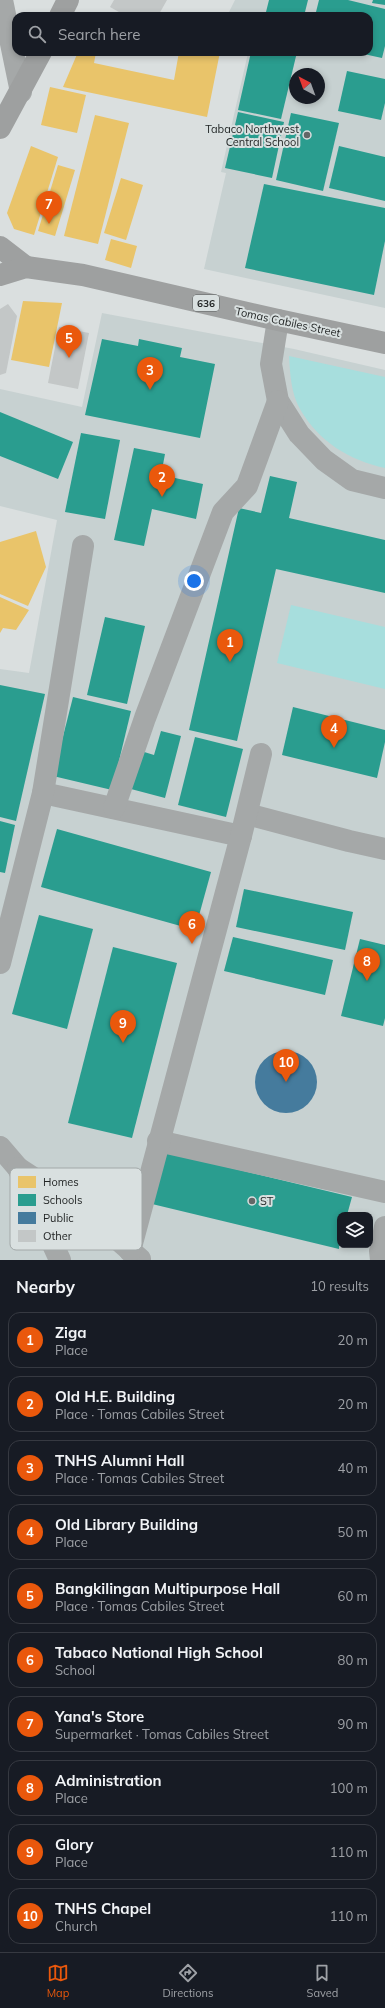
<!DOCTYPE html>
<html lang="en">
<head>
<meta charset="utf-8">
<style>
  body { margin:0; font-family:Mulish,sans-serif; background:#242831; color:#f1f3f6 }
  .controls { position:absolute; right:12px; bottom:12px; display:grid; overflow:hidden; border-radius:8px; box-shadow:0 2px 6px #0003 }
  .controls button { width:36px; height:36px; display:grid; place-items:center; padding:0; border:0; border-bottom:1px solid #363941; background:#171b24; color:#f1f3f6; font:20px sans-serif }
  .compass { position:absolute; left:289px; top:68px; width:36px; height:36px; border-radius:50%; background:#171b24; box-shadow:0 2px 6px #0003; rotate:319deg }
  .you { position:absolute; left:194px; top:581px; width:14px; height:14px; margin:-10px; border:3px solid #fff; border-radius:50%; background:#1a73e8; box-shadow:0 0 0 6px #1a73e833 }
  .badge { display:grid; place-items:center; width:26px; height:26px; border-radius:50%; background:#ea580c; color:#fff; font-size:13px; font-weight:700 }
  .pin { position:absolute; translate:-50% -33px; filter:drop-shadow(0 1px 2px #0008) }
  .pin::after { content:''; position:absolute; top:21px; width:14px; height:12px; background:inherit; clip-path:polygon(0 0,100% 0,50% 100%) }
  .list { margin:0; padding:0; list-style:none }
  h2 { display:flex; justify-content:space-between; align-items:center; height:52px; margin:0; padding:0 16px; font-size:17px }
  h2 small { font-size:13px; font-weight:400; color:#9ea1a6 }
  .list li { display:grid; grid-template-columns:26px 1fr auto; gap:12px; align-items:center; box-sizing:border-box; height:56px; margin:0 8px 8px; padding:0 8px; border:1px solid #363941; border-radius:12px }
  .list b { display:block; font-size:15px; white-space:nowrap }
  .list p { margin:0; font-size:13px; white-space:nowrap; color:#9ea1a6 }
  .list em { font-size:13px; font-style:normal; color:#9ea1a6 }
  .icon { flex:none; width:22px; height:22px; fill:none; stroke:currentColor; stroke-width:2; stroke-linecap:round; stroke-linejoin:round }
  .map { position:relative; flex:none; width:385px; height:1260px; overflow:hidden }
  .search { position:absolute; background:#171b24; box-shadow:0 2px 6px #0003; left:12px; right:12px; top:12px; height:44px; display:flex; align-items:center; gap:10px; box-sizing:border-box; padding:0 14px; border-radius:12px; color:#9ea1a6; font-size:15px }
  .sheet { height:692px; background:#171b24 }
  nav { display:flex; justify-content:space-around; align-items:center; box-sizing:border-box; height:56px; border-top:1px solid #363941; background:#171b24; font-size:11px; color:#9ea1a6 }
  nav a { display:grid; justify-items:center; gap:2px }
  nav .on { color:#ea580c }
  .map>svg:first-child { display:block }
  .built { fill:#c7d1d1; fill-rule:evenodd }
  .green { fill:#a7dedd }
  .homes { fill:#e9c46a }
  .schools { fill:#2a9d8f }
  .public { fill:#457b9d }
  .building { fill:#c3c7c7 }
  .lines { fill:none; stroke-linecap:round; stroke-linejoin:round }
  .minor { stroke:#a5a8a8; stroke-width:22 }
  .major { stroke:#9ea0a0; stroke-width:22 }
  .poi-dot { fill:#636767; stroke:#d9e0e0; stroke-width:1.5 }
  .labels { text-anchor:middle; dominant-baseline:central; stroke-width:4; stroke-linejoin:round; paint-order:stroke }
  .shield { fill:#d9e0e0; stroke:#5a5e5e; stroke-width:1 }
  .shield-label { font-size:10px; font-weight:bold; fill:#232626 }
  .poi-label { font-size:11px; fill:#232626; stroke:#d9e0e0; text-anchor:end }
  .street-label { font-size:11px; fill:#232626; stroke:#d9e0e0 }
  .key { fill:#d9e0e0; stroke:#a2a8a8; stroke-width:1 }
  .key-label { font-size:11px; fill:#232626 }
</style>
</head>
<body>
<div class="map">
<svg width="385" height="1260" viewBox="0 0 385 1260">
  <rect width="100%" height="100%" fill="#dadfdf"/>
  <!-- built -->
  <g class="built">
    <path d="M235 0H385V308L204 269 226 173 221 172 248 53 245 52H369V16H227ZM295 74H319V98H295Z"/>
    <path d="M102 313 294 349 385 370V1260H0V669L29 673 57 520 0 506V389L82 407ZM340 1215H370V1245H340Z"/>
  </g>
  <!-- green -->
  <g class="green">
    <path d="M289 356 385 377V468C349 460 319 442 300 409 291 394 290 373 289 356Z"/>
    <polygon points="291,605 385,627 385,689 277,663"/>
  </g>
  <!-- homes -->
  <g class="homes">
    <polygon points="78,52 96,52 94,63 174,80 179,52 220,52 207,117 63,87"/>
    <polygon points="50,87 86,95 77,133 41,125"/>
    <polygon points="95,115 129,123 98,244 64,236"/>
    <polygon points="31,146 58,157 34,235 14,229 7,213"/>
    <polygon points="58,165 75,170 55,236 38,231"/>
    <polygon points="121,178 143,185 126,240 104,233"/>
    <polygon points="111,239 137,246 131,268 105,260"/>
    <polygon points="23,301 62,303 49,367 11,360"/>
    <polygon points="36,531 46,567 28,606 0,594 0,542"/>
    <polygon points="0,597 29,610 16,630 3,628 0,633"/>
  </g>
  <!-- schools -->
  <g class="schools">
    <polygon points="269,0 308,0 304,16 265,16"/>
    <polygon points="319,0 348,0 385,9 385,46 382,58 359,53 369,52 369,16 315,16"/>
    <polygon points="373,0 385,0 385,5 372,3"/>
    <polygon points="251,52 297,52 281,119 238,110"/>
    <polygon points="347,71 385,79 385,103 381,120 338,111"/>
    <polygon points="238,112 284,122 272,178 225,168"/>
    <polygon points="291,113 339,123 323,191 276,180"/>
    <polygon points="339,146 385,157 385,201 329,188"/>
    <polygon points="264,184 385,208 385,241 374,295 245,268"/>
    <polygon points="102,339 138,346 139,339 182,348 180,357 215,364 200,438 85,415"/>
    <polygon points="0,412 73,442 58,479 0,456"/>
    <polygon points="81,433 120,440 105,519 65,512"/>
    <polygon points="134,448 165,454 161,475 203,484 196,519 152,509 144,546 114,540"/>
    <polygon points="270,476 297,482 289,518 385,540 385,593 276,569 237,741 189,730 239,508 261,513"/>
    <polygon points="105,617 145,626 127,704 87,695"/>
    <polygon points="0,685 45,694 16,821 0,817"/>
    <polygon points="73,697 131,711 112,790 53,776"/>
    <polygon points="293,707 385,730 385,742 377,778 282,755"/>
    <polygon points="161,731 181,736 165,798 131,789 141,751 154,755"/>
    <polygon points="195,737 243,749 226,817 178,805"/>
    <polygon points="0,821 15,825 5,873 0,872"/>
    <polygon points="57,829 211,872 195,930 41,887"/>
    <polygon points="244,889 353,912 345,950 236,927"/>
    <polygon points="39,915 93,929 67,1029 12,1014"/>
    <polygon points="233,937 333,960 325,995 224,971"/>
    <polygon points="360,939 385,945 385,1018 383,1026 341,1016"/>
    <polygon points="113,947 177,963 132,1138 68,1123"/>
    <polygon points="165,1152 352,1197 347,1215 340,1215 339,1249 152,1204"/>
  </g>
  <!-- public -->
  <circle class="public" cx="286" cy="1082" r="31"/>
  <!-- building -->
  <g class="building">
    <polygon points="114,0 167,0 158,16 126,16 110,7"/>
    <polygon points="8,304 17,316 6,373 0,375 0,309"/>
    <polygon points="59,327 89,333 78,389 48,383"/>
  </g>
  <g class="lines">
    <!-- minor -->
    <g class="minor">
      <polyline points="2,0 21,92"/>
      <polyline points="278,320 271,364 278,401 299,434 324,460 352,480 385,488"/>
      <polyline points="43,793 241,836"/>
      <polyline points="114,808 145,718 223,512 247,486 278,401"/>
      <polyline points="247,814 349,841 385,849"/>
      <polyline points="0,963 43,793 83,546"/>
      <polyline points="158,1141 385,1192"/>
      <polyline points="0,1147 18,1168 60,1260"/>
      <polyline points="18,1168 87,1213 140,1259"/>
      <polyline points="130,1251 241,836 261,754"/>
      <polyline points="381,1260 380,1251 385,1227"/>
    </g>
    <!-- major -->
    <g class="major">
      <polyline points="60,16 68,0"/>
      <polyline points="0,128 41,52"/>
      <polyline points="0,247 26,267"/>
      <polyline points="0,275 26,267 83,275 278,320 385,343"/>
    </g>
  </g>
  <!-- markers -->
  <g class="poi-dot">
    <circle cx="307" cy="135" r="4"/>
    <circle cx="252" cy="1201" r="4"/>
  </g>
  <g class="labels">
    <!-- shield labels -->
    <rect class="shield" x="193" y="295" width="26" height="16" rx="3"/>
    <g class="shield-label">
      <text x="206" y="303">636</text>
    </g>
    <!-- poi labels -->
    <g class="poi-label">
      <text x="299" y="129">Tabaco Northwest<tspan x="299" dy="13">Central School</tspan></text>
      <text x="260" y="1201" text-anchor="start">ST</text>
    </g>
    <!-- street labels -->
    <g class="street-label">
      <text transform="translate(288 322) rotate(12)">Tomas Cabiles Street</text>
    </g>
  </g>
  <!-- legend -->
  <rect x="10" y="1168" width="132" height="82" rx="6" class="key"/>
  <rect x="18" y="1176" width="18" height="12" fill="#e9c46a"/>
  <rect x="18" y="1194" width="18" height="12" fill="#2a9d8f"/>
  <rect x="18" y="1212" width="18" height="12" fill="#457b9d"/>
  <rect x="18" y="1230" width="18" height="12" fill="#c3c7c7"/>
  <g class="key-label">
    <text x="43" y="1186">Homes</text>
    <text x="43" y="1204">Schools</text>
    <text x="43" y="1222">Public</text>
    <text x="43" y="1240">Other</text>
  </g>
</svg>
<div class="controls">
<button><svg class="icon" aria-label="layers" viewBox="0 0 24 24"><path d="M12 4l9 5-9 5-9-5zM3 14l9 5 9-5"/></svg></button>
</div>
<svg class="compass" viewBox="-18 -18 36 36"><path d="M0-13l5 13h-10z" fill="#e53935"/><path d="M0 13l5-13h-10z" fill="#9ea1a6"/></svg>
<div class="you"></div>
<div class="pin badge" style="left:230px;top:662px">1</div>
<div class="pin badge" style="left:162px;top:497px">2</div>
<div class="pin badge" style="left:150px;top:390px">3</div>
<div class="pin badge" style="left:334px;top:748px">4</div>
<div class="pin badge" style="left:69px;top:358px">5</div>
<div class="pin badge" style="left:192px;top:944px">6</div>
<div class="pin badge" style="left:49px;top:224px">7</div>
<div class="pin badge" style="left:367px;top:981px">8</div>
<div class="pin badge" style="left:123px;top:1043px">9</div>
<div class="pin badge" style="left:286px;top:1082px">10</div>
<div class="search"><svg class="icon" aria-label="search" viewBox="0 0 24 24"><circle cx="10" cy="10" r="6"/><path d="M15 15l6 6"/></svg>Search here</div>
</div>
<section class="sheet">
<h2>Nearby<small>10 results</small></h2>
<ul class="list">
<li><span class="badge">1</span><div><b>Ziga</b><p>Place</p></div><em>20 m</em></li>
<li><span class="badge">2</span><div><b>Old H.E. Building</b><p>Place · Tomas Cabiles Street</p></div><em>20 m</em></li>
<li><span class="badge">3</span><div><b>TNHS Alumni Hall</b><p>Place · Tomas Cabiles Street</p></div><em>40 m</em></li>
<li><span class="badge">4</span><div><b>Old Library Building</b><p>Place</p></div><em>50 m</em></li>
<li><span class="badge">5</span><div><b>Bangkilingan Multipurpose Hall</b><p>Place · Tomas Cabiles Street</p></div><em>60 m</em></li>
<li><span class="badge">6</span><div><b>Tabaco National High School</b><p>School</p></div><em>80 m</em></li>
<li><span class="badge">7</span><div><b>Yana's Store</b><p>Supermarket · Tomas Cabiles Street</p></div><em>90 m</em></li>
<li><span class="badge">8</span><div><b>Administration</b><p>Place</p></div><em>100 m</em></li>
<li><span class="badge">9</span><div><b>Glory</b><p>Place</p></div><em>110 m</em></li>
<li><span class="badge">10</span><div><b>TNHS Chapel</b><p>Church</p></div><em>110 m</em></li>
</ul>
</section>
<nav>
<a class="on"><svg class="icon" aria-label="map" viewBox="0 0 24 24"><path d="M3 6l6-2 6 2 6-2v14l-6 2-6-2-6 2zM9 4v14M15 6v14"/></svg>Map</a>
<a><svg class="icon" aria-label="directions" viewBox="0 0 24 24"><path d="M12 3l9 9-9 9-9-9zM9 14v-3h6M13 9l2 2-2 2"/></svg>Directions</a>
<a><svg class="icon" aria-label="saved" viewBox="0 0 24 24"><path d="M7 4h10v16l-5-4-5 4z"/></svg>Saved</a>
</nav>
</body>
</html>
